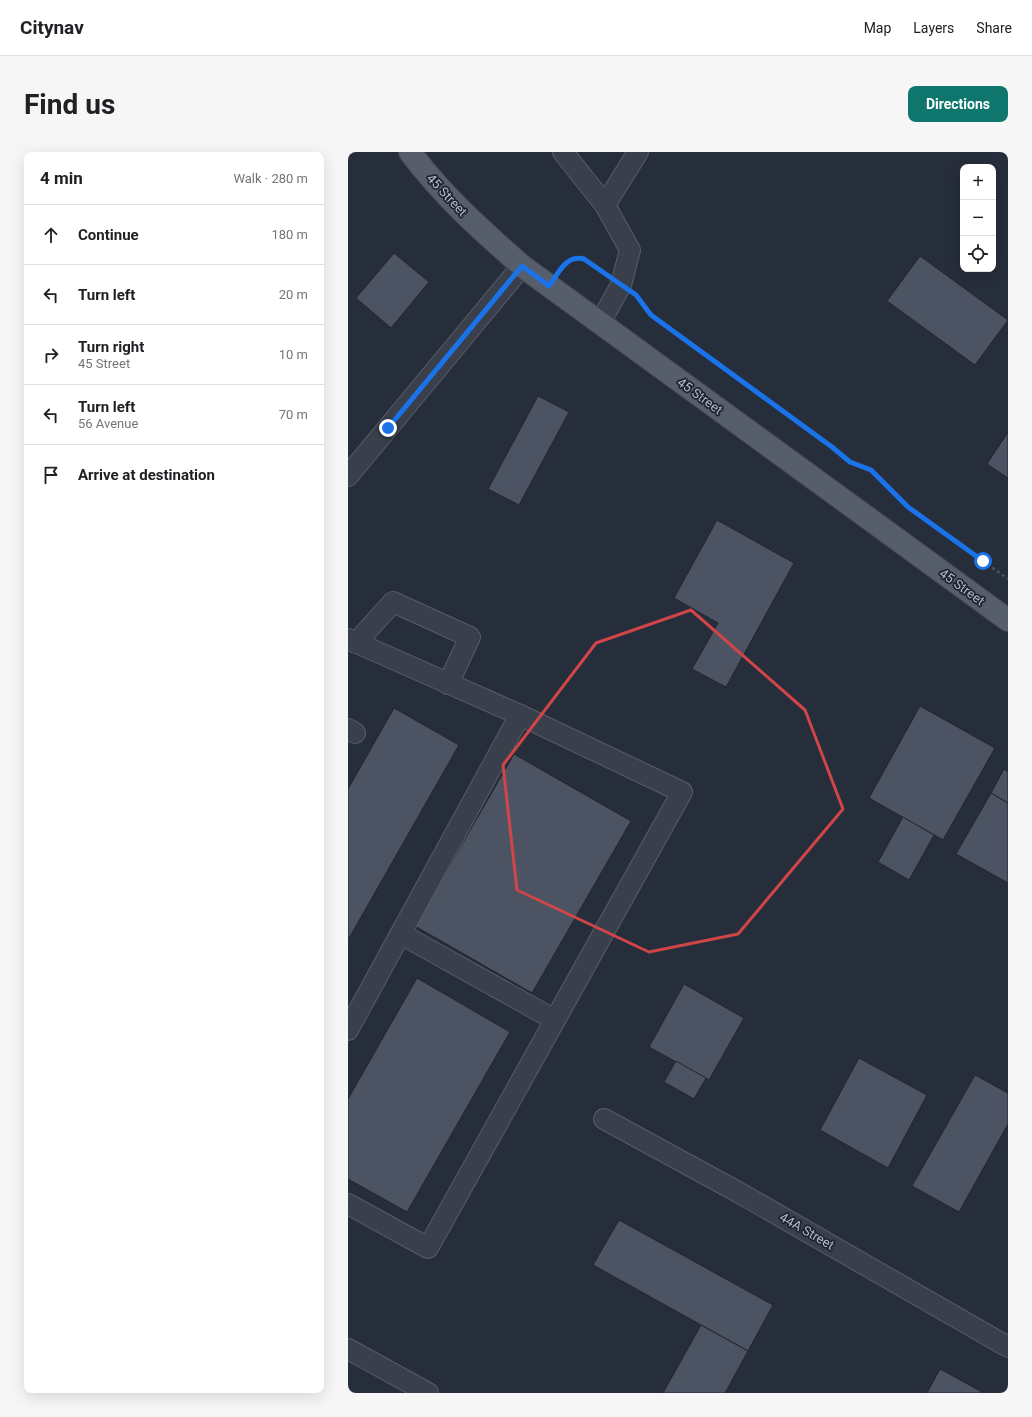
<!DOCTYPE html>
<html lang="en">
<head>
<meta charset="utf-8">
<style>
  body { margin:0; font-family:Roboto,sans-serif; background:#f6f6f6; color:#202124 }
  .controls { position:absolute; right:12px; top:12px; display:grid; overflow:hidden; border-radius:8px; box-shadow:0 4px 16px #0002 }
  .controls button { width:36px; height:36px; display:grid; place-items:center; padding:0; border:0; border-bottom:1px solid #e0e0e0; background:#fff; color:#202124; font:20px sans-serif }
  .stop { position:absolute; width:12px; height:12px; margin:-9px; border:3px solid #1a73e8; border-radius:50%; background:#fff }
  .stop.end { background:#1a73e8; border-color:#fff; box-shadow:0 1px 4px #0008 }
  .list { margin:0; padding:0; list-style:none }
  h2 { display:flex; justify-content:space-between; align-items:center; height:52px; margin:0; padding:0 16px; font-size:17px }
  h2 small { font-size:13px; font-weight:400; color:#757577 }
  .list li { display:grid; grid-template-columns:26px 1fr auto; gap:12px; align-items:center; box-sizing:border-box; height:60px; padding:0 16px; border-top:1px solid #e0e0e0 }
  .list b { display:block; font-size:15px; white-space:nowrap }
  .list p { margin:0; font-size:13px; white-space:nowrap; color:#757577 }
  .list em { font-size:13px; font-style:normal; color:#757577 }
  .icon { flex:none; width:22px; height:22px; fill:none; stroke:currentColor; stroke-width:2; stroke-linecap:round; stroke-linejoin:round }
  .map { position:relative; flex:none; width:660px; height:1241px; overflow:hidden; border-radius:8px }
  header { display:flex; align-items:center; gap:24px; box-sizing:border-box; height:56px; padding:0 20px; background:#fff; border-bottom:1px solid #e0e0e0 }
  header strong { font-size:19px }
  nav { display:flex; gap:22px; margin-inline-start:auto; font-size:14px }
  .intro { display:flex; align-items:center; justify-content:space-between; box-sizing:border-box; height:96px; padding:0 24px }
  h1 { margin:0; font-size:28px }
  .button { padding:10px 18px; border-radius:8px; background:#0f766e; color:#fff; font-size:14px; font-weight:700 }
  main { display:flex; gap:24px; padding:0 24px }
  aside { flex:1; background:#fff; border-radius:8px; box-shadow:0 4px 16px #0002 }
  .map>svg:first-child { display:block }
  .building { fill:#4c5363; stroke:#202632 }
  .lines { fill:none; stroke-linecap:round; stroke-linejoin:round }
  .minor-casing { stroke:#575d69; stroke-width:22 }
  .major-casing { stroke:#424854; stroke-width:24 }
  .path { stroke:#47575b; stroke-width:2.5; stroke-dasharray:3 3; stroke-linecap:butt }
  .minor { stroke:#393f4b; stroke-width:20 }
  .major { stroke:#575e6b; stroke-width:22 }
  .route { stroke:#1a73e8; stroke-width:5 }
  .marked { fill:none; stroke:#cf4548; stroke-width:3; stroke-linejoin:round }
  .labels { text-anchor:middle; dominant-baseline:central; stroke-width:3.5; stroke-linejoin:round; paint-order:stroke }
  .street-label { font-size:13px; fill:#b5bac7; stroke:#1e2430 }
</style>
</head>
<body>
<header>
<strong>Citynav</strong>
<nav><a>Map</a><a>Layers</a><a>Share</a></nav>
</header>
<div class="intro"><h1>Find us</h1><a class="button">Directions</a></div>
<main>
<aside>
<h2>4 min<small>Walk · 280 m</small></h2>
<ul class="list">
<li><svg class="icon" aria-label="ahead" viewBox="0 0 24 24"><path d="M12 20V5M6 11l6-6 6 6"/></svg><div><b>Continue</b></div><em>180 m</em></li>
<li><svg class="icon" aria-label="left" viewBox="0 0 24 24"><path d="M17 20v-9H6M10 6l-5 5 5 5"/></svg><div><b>Turn left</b></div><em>20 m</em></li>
<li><svg class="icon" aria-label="right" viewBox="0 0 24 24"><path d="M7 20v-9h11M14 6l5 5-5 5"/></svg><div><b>Turn right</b><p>45 Street</p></div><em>10 m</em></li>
<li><svg class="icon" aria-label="left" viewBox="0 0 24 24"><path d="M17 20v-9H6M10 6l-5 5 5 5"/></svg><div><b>Turn left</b><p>56 Avenue</p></div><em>70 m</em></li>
<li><svg class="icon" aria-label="arrive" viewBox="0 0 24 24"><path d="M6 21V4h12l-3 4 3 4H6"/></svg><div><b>Arrive at destination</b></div></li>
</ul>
</aside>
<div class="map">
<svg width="660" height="1241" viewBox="0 0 660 1241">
  <rect width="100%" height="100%" fill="#262d3b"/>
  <!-- building -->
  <g class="building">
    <polygon points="46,101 81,130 43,176 8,146"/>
    <polygon points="572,104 660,168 627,213 539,149"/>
    <polygon points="190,244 221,260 171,353 140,337"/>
    <polygon points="660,280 660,326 639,312"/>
    <polygon points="369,368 446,411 378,535 344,517 370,471 326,446"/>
    <polygon points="572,554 647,596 595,688 521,646"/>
    <polygon points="46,556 111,593 0,788 0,637"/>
    <polygon points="166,602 283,669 184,841 67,774"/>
    <polygon points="656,617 660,620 660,651 643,641"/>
    <polygon points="643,641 660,651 660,731 608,702"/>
    <polygon points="555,665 586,683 561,728 530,710"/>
    <polygon points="69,826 162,880 59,1060 0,1027 0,947"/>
    <polygon points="336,832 396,866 361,928 301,895"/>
    <polygon points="511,906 579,943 540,1016 472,978"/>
    <polygon points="328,909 358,926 346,947 316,930"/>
    <polygon points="627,923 660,941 660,972 611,1060 564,1034"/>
    <polygon points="271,1068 425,1153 400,1199 245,1113"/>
    <polygon points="353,1173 400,1199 377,1241 315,1241"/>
    <polygon points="592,1217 636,1241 579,1241"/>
  </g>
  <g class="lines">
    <!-- minor casing -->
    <g class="minor-casing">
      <g id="minor">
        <polyline points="215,0 257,53"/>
        <polyline points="252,171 273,133 282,98 257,53 290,0"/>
        <polyline points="0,324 174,114"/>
        <polyline points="0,487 172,563"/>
        <polyline points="8,491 45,450 122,485 100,532"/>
        <polyline points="0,577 7,581"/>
        <polyline points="53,782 207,868"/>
        <polyline points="0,878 172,563 334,640 80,1096 0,1052"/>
        <polyline points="256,967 390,1040 660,1195"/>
        <polyline points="0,1197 80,1241"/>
      </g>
    </g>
    <!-- major casing -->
    <g class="major-casing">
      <path id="major" d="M62 0C94 43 133 78 174 114L660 468"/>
    </g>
    <!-- path -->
    <g class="path">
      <polyline points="213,118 225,106 235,107 256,121"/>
      <polyline points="289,144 303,163 484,295 502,310 523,317 560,355 660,427"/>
    </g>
    <!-- minor -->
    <use href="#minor" class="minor"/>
    <!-- major -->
    <use href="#major" class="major"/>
  </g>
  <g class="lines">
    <!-- route -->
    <path class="route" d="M40 276 174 114 201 134C210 122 218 102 236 107L288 143 303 163 484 295 502 310 523 318 560 355 635 409"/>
  </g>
  <!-- marked area -->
  <path class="marked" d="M343 458 457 558 495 657 390 782 301 800 169 738 155 613 248 491Z"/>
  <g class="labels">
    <!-- street labels -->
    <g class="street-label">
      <text transform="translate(99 43) rotate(47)">45 Street</text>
      <text transform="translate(352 244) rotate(36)">45 Street</text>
      <text transform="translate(614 435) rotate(36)">45 Street</text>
      <text transform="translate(459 1079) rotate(30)">44A Street</text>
    </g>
  </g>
</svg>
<div class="controls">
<button>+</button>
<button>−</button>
<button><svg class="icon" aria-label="locate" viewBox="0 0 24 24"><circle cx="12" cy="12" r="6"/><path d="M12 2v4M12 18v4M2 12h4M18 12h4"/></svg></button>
</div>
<div class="stop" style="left:635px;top:409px"></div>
<div class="stop end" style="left:40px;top:276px"></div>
</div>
</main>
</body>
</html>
